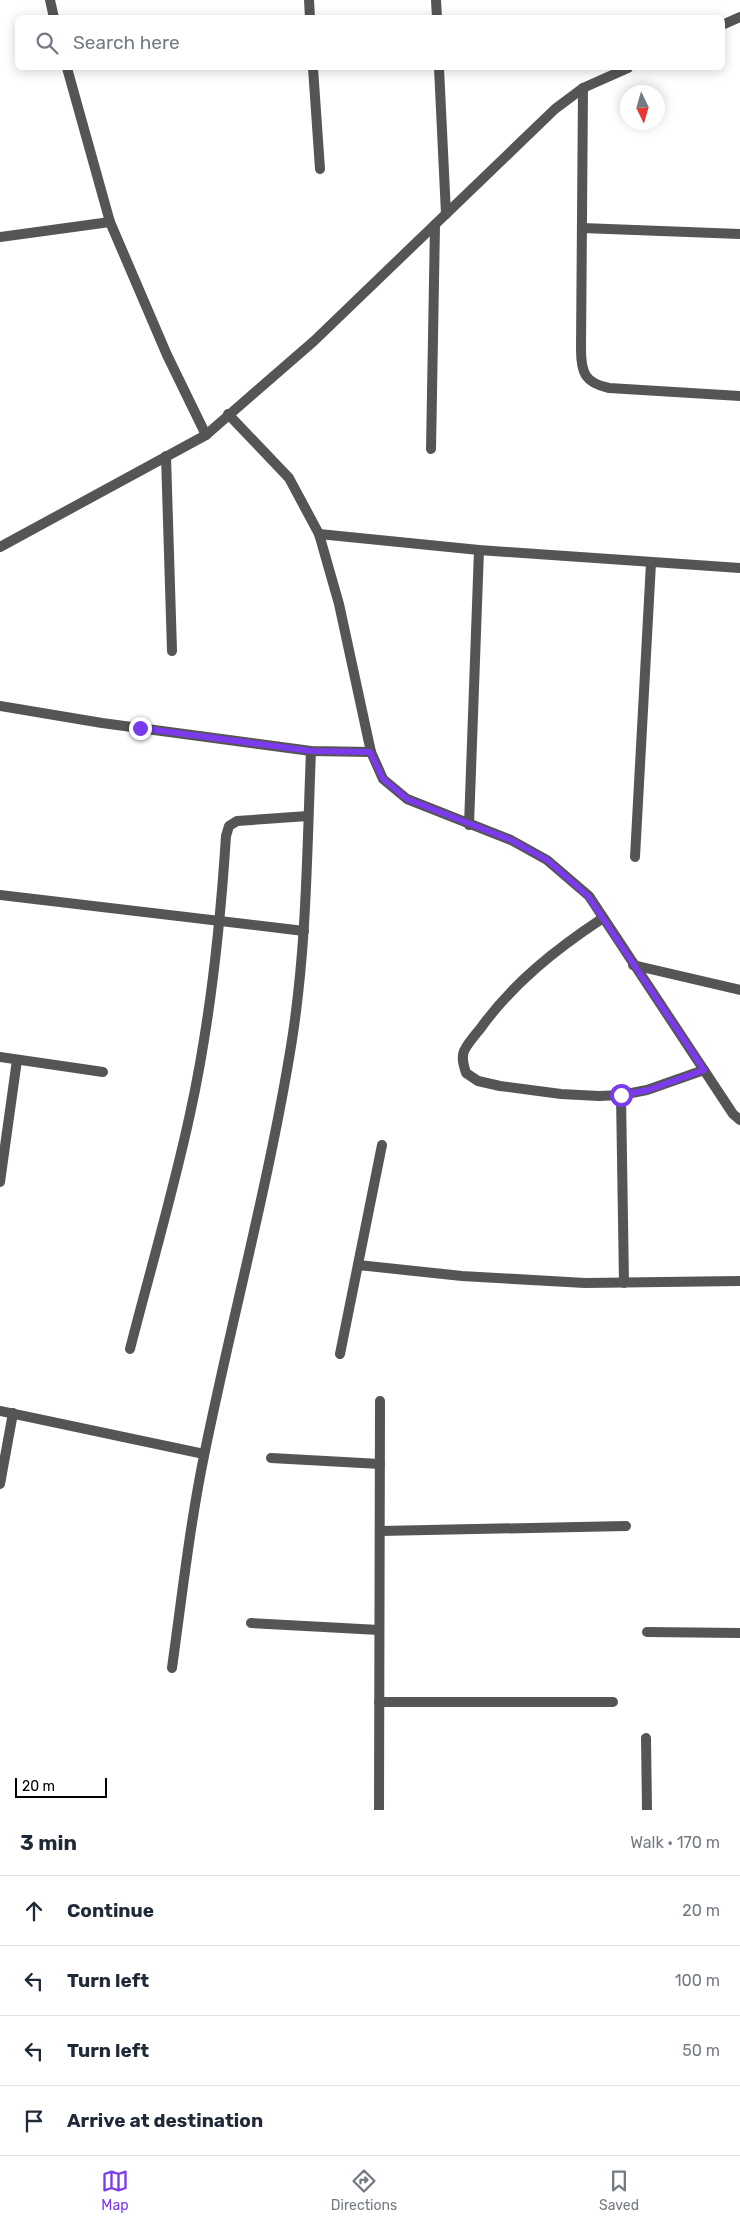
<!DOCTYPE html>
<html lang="en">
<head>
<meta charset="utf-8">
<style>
  body { margin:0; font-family:Rubik,sans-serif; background:#f2f2f3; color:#1f2937 }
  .compass { position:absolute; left:620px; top:85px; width:45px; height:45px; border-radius:50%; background:#fff; box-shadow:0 2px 12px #0003; rotate:175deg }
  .scale { position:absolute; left:15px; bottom:12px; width:92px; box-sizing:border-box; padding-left:5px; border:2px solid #000; border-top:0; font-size:14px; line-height:18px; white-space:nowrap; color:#000; -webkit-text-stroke:4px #fff; paint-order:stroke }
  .stop { position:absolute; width:15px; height:15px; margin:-11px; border:4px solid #7c3aed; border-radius:50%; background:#fff }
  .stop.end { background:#7c3aed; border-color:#fff; box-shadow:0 1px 5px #0008 }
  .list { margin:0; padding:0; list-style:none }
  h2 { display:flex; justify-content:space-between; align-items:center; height:65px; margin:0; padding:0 20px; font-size:21px }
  h2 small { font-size:16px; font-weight:400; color:#747a83 }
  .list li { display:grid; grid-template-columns:32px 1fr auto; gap:15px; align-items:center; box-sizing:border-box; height:70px; padding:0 20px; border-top:1px solid #e0e1e3 }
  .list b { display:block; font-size:19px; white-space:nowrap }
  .list em { font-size:16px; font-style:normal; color:#747a83 }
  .icon { flex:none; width:28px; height:28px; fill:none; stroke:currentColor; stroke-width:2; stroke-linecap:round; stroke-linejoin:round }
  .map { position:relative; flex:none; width:740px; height:1810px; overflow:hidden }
  .search { position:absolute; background:#fff; box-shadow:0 2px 12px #0003; left:15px; right:15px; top:15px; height:55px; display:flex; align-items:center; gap:12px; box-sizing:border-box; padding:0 18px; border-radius:8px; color:#747a83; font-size:19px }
  .sheet { height:345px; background:#fff }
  nav { display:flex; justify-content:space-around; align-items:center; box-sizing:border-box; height:70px; border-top:1px solid #e0e1e3; background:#fff; font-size:14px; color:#747a83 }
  nav a { display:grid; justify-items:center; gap:2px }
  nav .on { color:#7c3aed }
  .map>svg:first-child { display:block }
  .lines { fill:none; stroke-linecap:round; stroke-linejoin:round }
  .minor { stroke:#555; stroke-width:10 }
  .tertiary { stroke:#555; stroke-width:10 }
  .route { stroke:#7c3aed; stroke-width:6 }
</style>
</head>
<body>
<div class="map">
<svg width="740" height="1810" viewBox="0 0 740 1810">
  <rect width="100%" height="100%" fill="#fff"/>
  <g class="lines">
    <!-- minor -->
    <g class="minor">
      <polyline points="50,0 54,18"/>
      <polyline points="309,0 310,18"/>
      <polyline points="436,0 437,18"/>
      <polyline points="67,68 110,222 167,355 206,435"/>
      <polyline points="313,68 320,169"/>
      <polyline points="439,68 446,214"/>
      <path d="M583 88 581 349C581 373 585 383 609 388L740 396"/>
      <polyline points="582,228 740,234"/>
      <polyline points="0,237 110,222"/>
      <polyline points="228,414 289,478 319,534 339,604 371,752 383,779 407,799 511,840 547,860 589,896 733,1114 740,1120"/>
      <polyline points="431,449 435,225"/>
      <polyline points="166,456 172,651"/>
      <polyline points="319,534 479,550 740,568"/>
      <polyline points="0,706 102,723 311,751 371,752"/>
      <polyline points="469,825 479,550"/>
      <polyline points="635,857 651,563"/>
      <polyline points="0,895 304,931"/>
      <path d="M603 918C556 949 513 983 480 1029 475 1035 468 1043 464 1051 461 1058 464 1066 466 1073L478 1081 500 1086 561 1094 599 1096 621 1095 647 1090 704 1070"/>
      <polyline points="633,965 740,990"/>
      <polyline points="0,1057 103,1072"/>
      <polyline points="621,1095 624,1283"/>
      <polyline points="0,1182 17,1060"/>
      <polyline points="358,1265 462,1276 585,1283 740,1281"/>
      <path d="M130 1349C150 1271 173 1193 190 1114 210 1023 220 930 226 836L229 826 237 821 308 816"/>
      <polyline points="340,1354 382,1145"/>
      <polyline points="0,1411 204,1454"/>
      <polyline points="271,1458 380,1464"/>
      <polyline points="0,1484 13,1413"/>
      <polyline points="380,1531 626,1526"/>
      <polyline points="251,1623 379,1630"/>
      <polyline points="647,1632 740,1633"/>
      <path d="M172 1668C182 1596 190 1523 205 1451 233 1314 270 1178 292 1040 307 944 307 847 311 751"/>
      <polyline points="379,1702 613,1702"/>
      <polyline points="646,1738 647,1810"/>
      <polyline points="379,1810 380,1401"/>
    </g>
    <!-- tertiary -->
    <g class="tertiary">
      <polyline points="722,25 740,17"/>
      <polyline points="0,547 206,435 314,341 555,109 583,88 628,68"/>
    </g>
  </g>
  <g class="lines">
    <!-- route -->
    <polyline class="route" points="140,728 311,751 370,752 383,779 407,799 511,840 547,860 588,896 704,1070 648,1090 621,1095"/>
  </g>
</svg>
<svg class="compass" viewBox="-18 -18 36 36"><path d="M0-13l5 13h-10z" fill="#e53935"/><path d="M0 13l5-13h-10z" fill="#747a83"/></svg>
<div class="scale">20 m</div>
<div class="stop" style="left:621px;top:1095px"></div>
<div class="stop end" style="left:140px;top:728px"></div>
<div class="search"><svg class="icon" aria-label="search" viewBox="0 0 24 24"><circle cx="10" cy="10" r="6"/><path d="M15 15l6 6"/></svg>Search here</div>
</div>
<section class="sheet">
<h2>3 min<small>Walk · 170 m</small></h2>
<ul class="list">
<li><svg class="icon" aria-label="ahead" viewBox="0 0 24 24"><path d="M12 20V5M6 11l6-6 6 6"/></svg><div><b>Continue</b></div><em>20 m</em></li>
<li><svg class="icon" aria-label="left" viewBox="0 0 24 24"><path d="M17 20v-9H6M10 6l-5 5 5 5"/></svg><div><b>Turn left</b></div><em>100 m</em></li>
<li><svg class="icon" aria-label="left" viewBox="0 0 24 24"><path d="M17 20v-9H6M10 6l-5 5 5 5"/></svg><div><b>Turn left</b></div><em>50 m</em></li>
<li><svg class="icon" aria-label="arrive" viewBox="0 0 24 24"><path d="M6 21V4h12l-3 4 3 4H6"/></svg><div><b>Arrive at destination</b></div></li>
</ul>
</section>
<nav>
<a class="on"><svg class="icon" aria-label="map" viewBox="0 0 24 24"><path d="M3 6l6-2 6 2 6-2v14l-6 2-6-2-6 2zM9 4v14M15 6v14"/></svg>Map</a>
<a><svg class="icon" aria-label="directions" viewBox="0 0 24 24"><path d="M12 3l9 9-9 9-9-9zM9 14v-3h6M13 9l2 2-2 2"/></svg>Directions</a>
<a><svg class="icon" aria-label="saved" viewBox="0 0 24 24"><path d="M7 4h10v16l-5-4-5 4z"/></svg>Saved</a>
</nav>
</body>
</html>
